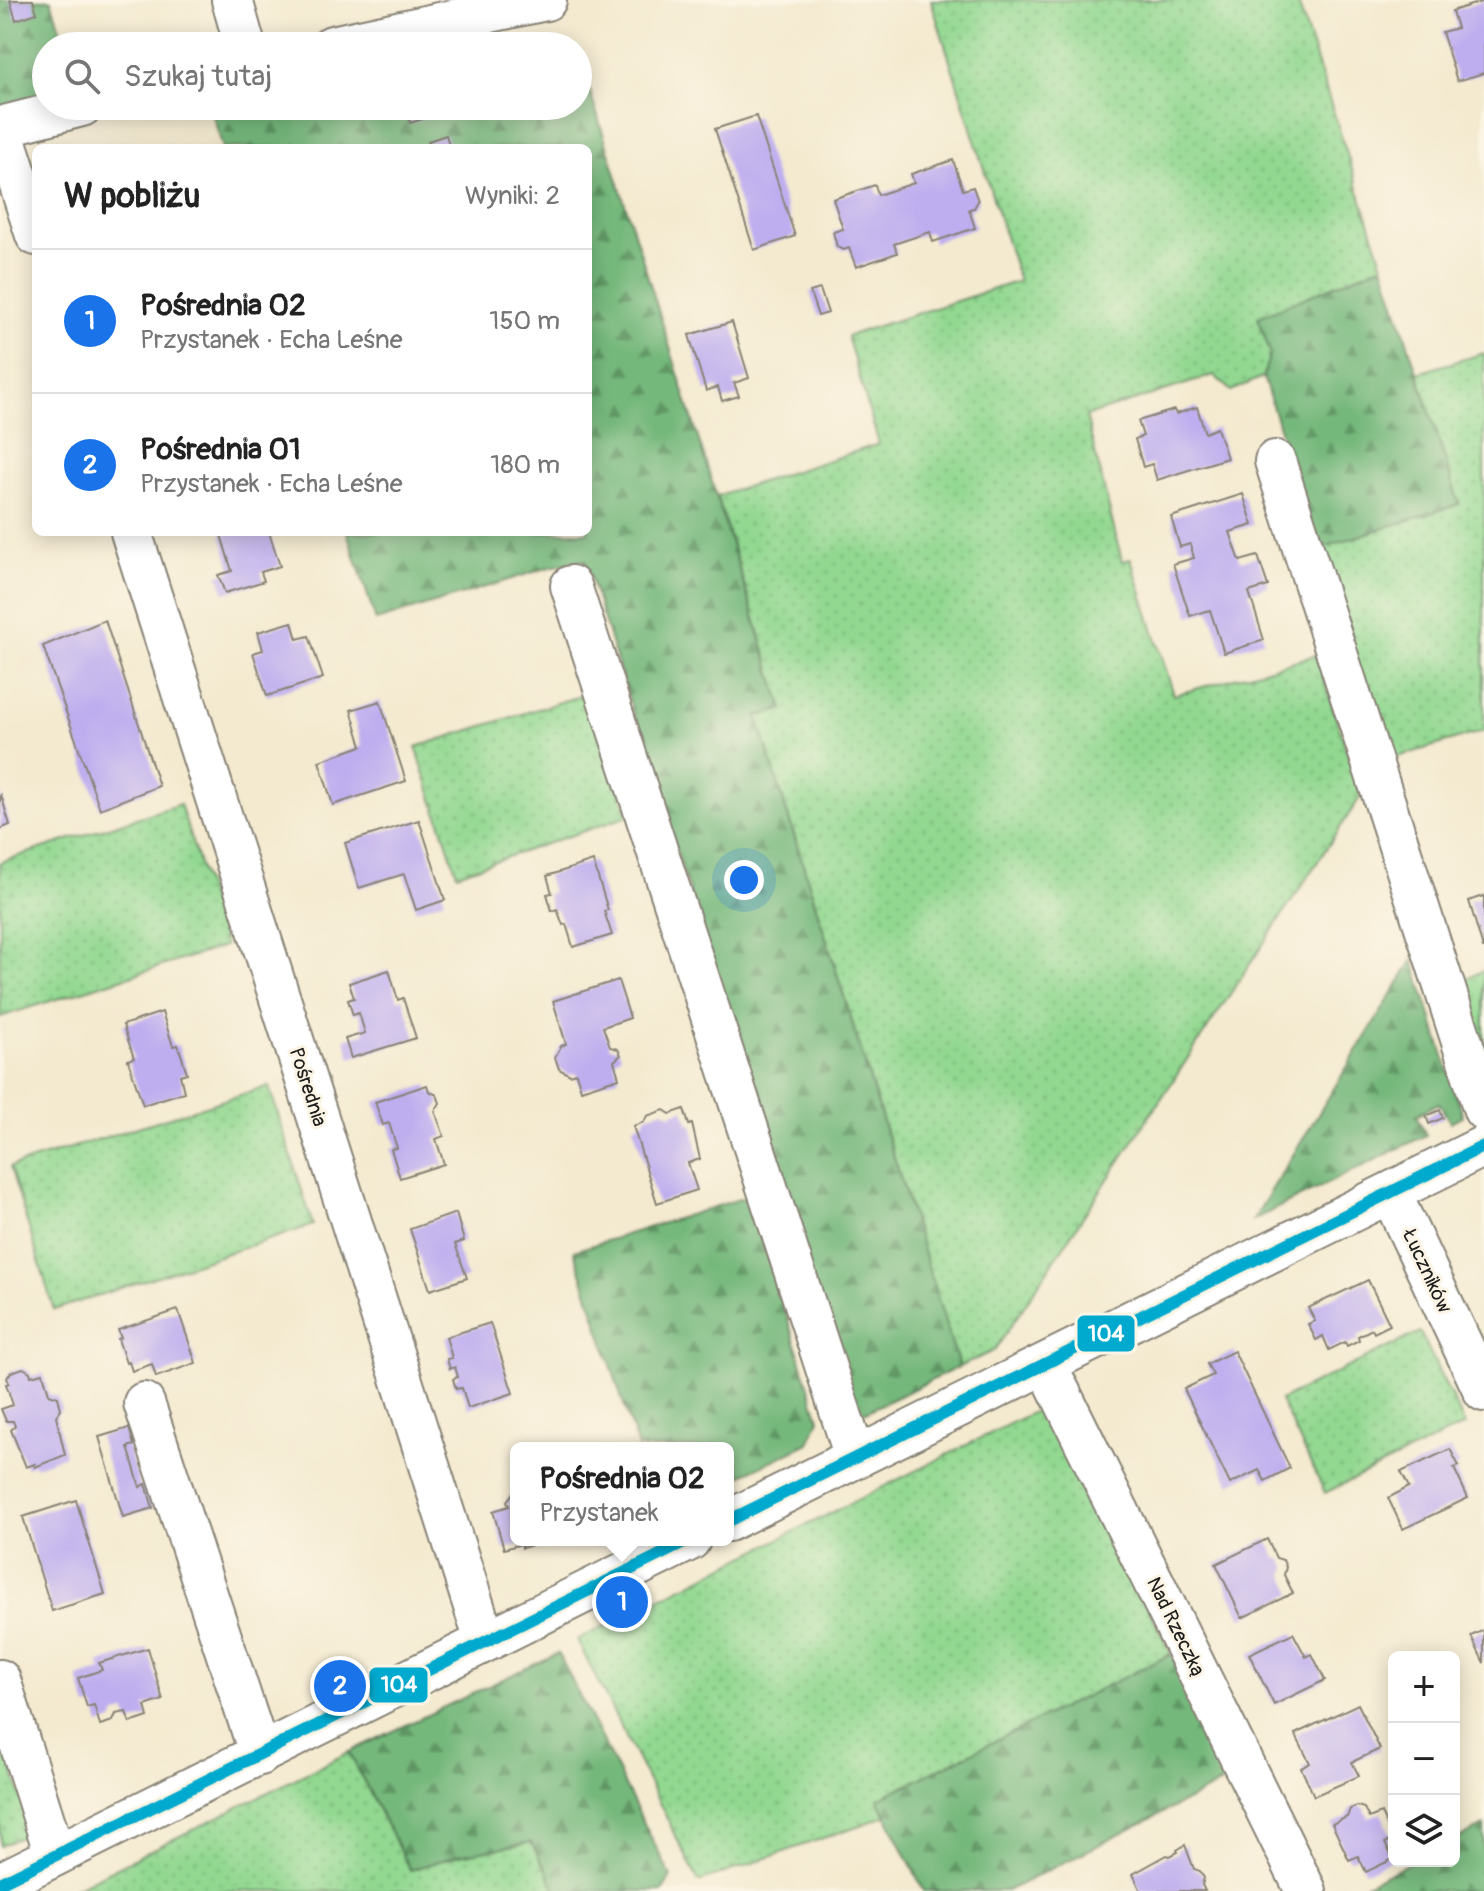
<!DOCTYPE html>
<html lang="pl">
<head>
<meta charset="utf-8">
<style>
  body { margin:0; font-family:Pangolin,sans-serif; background:#f2f2f2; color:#222 }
  .controls { position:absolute; right:24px; bottom:24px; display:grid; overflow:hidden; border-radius:12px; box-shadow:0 4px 20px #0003 }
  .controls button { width:72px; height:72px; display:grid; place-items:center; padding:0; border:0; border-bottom:2px solid #e0e0e0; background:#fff; color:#222; font:40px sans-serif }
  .you { position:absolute; left:744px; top:880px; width:28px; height:28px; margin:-20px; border:6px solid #fff; border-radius:50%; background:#1a73e8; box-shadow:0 0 0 12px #1a73e833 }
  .badge { display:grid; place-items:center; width:52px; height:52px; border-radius:50%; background:#1a73e8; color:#fff; font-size:26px; font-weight:700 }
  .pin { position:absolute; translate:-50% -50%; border:4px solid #fff; box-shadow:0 2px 8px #0006 }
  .popup { position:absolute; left:510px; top:1442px; width:224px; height:104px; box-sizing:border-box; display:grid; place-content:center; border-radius:12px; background:#fff; filter:drop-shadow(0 2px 6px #0005); font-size:26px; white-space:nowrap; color:#767676 }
  .popup b { font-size:30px; color:#222 }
  .popup::after { content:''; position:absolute; left:50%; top:100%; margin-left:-16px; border:16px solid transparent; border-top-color:#fff }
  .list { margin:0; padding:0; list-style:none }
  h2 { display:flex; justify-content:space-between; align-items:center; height:104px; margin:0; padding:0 32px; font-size:34px }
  h2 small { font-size:26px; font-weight:400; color:#767676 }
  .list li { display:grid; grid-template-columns:52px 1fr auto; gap:24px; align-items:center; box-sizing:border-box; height:144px; padding:0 32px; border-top:2px solid #e0e0e0 }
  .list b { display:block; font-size:30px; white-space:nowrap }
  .list p { margin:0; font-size:26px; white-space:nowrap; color:#767676 }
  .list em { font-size:26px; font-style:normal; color:#767676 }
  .icon { flex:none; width:44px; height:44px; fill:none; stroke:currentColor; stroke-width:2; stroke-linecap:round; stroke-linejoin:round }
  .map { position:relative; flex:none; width:1484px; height:1891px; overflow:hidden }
  .search { position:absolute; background:#fff; box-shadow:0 4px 20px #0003; left:32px; top:32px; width:560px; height:88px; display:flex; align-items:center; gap:20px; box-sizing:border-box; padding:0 28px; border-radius:44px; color:#767676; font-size:30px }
  .panel { position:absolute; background:#fff; box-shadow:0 4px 20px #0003; left:32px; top:144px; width:560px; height:392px; border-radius:12px }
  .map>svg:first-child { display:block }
  .grass { fill:url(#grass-dots); stroke:#577a56; stroke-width:2 }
  .forest { fill:url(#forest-firs); stroke:#486a4c; stroke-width:2 }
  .building { fill:#beadef }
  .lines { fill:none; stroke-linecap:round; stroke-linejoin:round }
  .minor-casing { stroke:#888376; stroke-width:44 }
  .minor { stroke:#fff; stroke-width:40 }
  .bus-1-casing { stroke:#fcf5e5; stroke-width:18 }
  .bus-1 { stroke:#00a9ce; stroke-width:12 }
  .labels { text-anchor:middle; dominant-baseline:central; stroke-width:6; stroke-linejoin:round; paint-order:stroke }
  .street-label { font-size:20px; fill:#1c1c1c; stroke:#fcf5e5 }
  .line-badge { stroke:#fcf5e5; stroke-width:3 }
  .badge-label { font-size:22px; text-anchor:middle; font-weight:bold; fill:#fff }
</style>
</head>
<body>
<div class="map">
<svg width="1484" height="1891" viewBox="0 0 1484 1891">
  <defs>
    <pattern id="grass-dots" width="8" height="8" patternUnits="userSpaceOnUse" patternTransform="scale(2)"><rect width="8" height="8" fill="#92d891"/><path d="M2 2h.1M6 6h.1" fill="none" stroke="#7db97c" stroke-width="1.8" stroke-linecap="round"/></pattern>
    <pattern id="forest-firs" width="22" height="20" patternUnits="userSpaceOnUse" patternTransform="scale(2)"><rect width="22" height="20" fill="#75b87b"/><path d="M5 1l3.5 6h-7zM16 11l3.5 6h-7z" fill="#5f9564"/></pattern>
  </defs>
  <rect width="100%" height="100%" fill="#fcf5e5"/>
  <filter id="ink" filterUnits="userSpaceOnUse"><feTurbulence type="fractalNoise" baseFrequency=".0125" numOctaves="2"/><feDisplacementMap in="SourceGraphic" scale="16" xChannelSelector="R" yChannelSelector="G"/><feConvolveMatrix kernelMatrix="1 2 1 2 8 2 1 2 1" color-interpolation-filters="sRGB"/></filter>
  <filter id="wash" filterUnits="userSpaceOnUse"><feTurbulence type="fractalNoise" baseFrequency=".006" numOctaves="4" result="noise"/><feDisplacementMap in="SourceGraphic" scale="32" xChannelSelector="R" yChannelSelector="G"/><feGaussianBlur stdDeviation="1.8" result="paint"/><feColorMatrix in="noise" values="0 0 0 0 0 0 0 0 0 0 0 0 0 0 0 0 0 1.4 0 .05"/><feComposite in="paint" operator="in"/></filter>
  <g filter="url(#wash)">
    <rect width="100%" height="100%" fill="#f4ead0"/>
    <!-- grass -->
    <g class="grass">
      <polygon points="931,0 1297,0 1383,265 1258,317 1270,353 1263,377 1231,391 1214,375 1086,416 1122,561 1131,559 1174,695 1316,655 1361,796 995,1350 959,1367 757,715 783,709 717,496 879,444 847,336 1019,281"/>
      <polygon points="1484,353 1484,731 1387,760 1318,549 1459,504 1418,373"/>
      <polygon points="589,693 628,816 457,874 416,747"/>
      <polygon points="180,804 225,946 0,1017 0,862"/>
      <polygon points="1484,970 1484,1067 1457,984"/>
      <polygon points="269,1086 313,1225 54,1310 10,1167"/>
      <polygon points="1420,1332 1465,1425 1325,1493 1280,1400"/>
      <polygon points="1049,1404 1171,1654 878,1799 886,1816 699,1882 577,1640"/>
      <polygon points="0,1729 32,1832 0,1846"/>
      <polygon points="349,1752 410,1870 459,1855 531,1842 557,1891 69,1891"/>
    </g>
    <!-- forest -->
    <g class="forest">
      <polygon points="0,0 51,0 66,46 46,46 46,98 0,109"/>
      <polygon points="578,53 783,710 757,716 959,1367 855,1417 585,560 550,567 376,621 347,532 588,532 588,148 223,148 210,106 578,106"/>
      <polygon points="1383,265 1459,504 1318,549 1263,377 1270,353 1258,317"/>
      <polygon points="1413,960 1463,1116 1450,1122 1439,1103 1416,1115 1426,1135 1253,1220"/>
      <polygon points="749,1196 819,1419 809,1443 728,1482 728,1448 638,1448 574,1251"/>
      <polygon points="558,1653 671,1877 662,1891 557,1891 531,1842 459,1855 410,1870 349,1752"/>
      <polygon points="1171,1654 1232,1778 1007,1891 924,1891 878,1799"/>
      <polygon points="1484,1826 1484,1891 1352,1891 1413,1861 1454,1861 1454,1841"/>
    </g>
    <g id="blocks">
      <!-- building -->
      <g class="building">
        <polygon points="10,0 33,0 37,13 16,20"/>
        <polygon points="1481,0 1484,0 1484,73 1457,81 1442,32 1457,28 1452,11 1481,2"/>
        <polygon points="111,38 113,46 86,46 86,45"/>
        <polygon points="405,106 436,106 439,114 410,123"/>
        <polygon points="756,116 795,236 754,250 715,129"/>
        <polygon points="446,135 450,148 430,148 428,141"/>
        <polygon points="953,160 963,190 973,187 978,201 974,208 969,209 975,228 933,242 930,232 894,244 897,253 856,267 849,248 844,250 837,247 833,232 843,229 833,199 875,185 878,195 914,183 911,174"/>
        <polygon points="820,289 828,313 818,316 810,292"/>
        <polygon points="732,322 749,378 734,383 739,396 722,401 718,387 706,391 689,335"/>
        <polygon points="1197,407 1205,433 1217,428 1227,458 1157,480 1152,464 1143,467 1135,439 1143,436 1138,421 1174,410 1176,414"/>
        <polygon points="1243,494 1253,525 1230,532 1240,561 1258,556 1268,586 1249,592 1264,640 1224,653 1210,610 1190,616 1173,564 1194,558 1190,544 1180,547 1171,517"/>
        <polygon points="229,532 247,532 248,535 269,532 280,566 261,572 264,581 225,593 218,575 232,571 221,535"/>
        <polygon points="105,620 159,786 100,809 43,646"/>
        <polygon points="292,622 297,639 309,636 323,678 267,696 253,653 263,650 258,632"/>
        <polygon points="380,701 406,781 333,805 319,761 362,746 351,710"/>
        <polygon points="1,795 10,825 0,829 0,796"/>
        <polygon points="419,820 445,900 416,910 404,874 359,888 345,843"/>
        <polygon points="593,861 608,910 604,911 612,935 573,947 566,924 563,925 557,909 552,911 547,894 552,893 547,876"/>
        <polygon points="1484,896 1484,948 1483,948 1469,901"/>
        <polygon points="389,970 398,1000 403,998 416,1038 351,1058 345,1039 365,1033 359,1013 353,1015 348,1000 354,998 349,983"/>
        <polygon points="618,980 630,1018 603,1027 610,1047 618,1049 621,1055 614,1061 619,1078 581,1090 576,1073 570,1075 559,1069 555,1057 561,1046 566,1044 553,1001"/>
        <polygon points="162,1012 173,1046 178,1045 187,1073 180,1075 184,1092 143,1105 128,1060 134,1058 123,1025"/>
        <polygon points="427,1085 429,1091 437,1095 440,1103 435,1111 444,1136 436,1139 444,1164 400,1178 391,1149 397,1148 389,1123 383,1125 375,1102"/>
        <polygon points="684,1109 689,1125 692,1124 700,1159 688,1163 697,1190 657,1203 633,1126 644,1122 647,1116 664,1110 670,1114"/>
        <polygon points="1440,1110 1443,1118 1429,1124 1426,1116"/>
        <polygon points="456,1213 464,1241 455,1244 467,1278 430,1290 410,1229"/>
        <polygon points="1368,1280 1390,1325 1374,1333 1372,1329 1358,1336 1359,1340 1347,1346 1345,1342 1329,1350 1323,1336 1316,1340 1308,1324 1315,1321 1308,1308"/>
        <polygon points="178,1310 196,1363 156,1377 152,1364 132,1371 129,1362 126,1363 118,1339 121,1338 118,1330"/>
        <polygon points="490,1323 513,1393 468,1408 462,1388 456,1389 453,1379 458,1377 455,1367 450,1369 447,1359 452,1358 446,1337"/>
        <polygon points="1234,1351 1290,1468 1265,1481 1259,1470 1230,1484 1184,1389 1213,1375 1207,1364"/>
        <polygon points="23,1368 30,1372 31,1376 43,1373 49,1394 58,1397 61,1409 56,1416 65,1455 35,1467 35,1464 26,1467 11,1430 15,1426 13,1421 6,1421 1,1409 13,1405 6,1384 9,1383 7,1378 11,1372"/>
        <polygon points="129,1428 134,1445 128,1447 140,1487 146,1484 153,1508 123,1517 99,1437"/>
        <polygon points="1450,1449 1459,1466 1454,1468 1468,1498 1403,1529 1388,1498 1409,1487 1401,1472"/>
        <polygon points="516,1489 516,1540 532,1540 530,1546 522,1548 521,1544 504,1549 493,1511 509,1506 507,1501"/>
        <polygon points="76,1500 105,1594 52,1611 23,1517"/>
        <polygon points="1267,1539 1276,1558 1283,1560 1286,1567 1284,1575 1293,1593 1242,1618 1216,1564"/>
        <polygon points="1484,1630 1484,1663 1471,1636"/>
        <polygon points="1293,1633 1306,1657 1312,1654 1325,1680 1274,1705 1249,1654"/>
        <polygon points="148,1648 163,1700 145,1706 148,1717 130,1723 126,1712 116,1714 113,1721 100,1725 94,1705 87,1707 78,1678 102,1670 99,1663"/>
        <polygon points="1358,1704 1380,1749 1352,1762 1359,1776 1314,1796 1301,1768 1310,1763 1295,1734"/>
        <polygon points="1357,1806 1364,1808 1369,1818 1381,1813 1393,1839 1385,1843 1393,1859 1366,1872 1358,1856 1349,1860 1332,1824 1347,1817 1350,1809"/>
        <polygon points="1185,1845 1194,1869 1200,1871 1204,1878 1202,1885 1205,1891 1141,1891 1133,1874 1167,1855 1170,1856 1178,1852 1177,1850"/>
      </g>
    </g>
  </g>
  <g filter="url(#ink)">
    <use href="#blocks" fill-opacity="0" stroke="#888376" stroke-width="2"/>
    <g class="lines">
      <!-- minor casing -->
      <g class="minor-casing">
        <g id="minor">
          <polyline points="232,0 245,46"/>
          <polyline points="332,46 546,0"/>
          <polyline points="0,127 82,106"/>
          <polyline points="1,127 36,235"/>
          <polyline points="1275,461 1484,1110"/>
          <polyline points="131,532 485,1641"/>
          <polyline points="571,586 855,1457"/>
          <polyline points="1391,1194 1484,1391"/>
          <polyline points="1046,1364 1306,1891"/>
          <polyline points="144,1403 260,1755"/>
          <polyline points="728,1521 1484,1146"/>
          <polyline points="0,1680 55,1855"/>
          <polyline points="0,1883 690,1540"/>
        </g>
      </g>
      <!-- minor -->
      <use href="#minor" class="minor"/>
      <!-- bus-1 casing -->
      <g class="bus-1-casing">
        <g id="bus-1">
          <polyline points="728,1521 1484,1146"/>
          <polyline points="0,1883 690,1540"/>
        </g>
      </g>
      <!-- bus-1 -->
      <use href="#bus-1" class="bus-1"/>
    </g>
  </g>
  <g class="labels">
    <!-- street labels -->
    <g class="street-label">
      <text transform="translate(308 1087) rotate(72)">Pośrednia</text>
      <text transform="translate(1427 1271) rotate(65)">Łuczników</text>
      <text transform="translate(1176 1627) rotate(64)">Nad Rzeczką</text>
    </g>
  </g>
  <g class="line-badge">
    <rect x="1076" y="1314" width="60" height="39" rx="8" fill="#00a9ce"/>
    <rect x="368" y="1666" width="61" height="38" rx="8" fill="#00a9ce"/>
  </g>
  <g class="badge-label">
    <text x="1106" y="1341">104</text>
    <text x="399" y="1692">104</text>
  </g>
</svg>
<div class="controls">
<button>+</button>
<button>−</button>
<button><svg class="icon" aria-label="layers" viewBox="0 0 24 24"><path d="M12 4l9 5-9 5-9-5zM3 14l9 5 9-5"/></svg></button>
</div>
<div class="you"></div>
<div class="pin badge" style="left:622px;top:1602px">1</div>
<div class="popup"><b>Pośrednia 02</b>Przystanek</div>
<div class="pin badge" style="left:340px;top:1686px">2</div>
<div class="search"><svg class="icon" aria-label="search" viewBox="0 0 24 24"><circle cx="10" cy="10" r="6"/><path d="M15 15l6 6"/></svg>Szukaj tutaj</div>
<section class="panel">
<h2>W pobliżu<small>Wyniki: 2</small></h2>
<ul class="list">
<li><span class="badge">1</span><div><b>Pośrednia 02</b><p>Przystanek · Echa Leśne</p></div><em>150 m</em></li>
<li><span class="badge">2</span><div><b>Pośrednia 01</b><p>Przystanek · Echa Leśne</p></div><em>180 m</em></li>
</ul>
</section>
</div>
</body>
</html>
